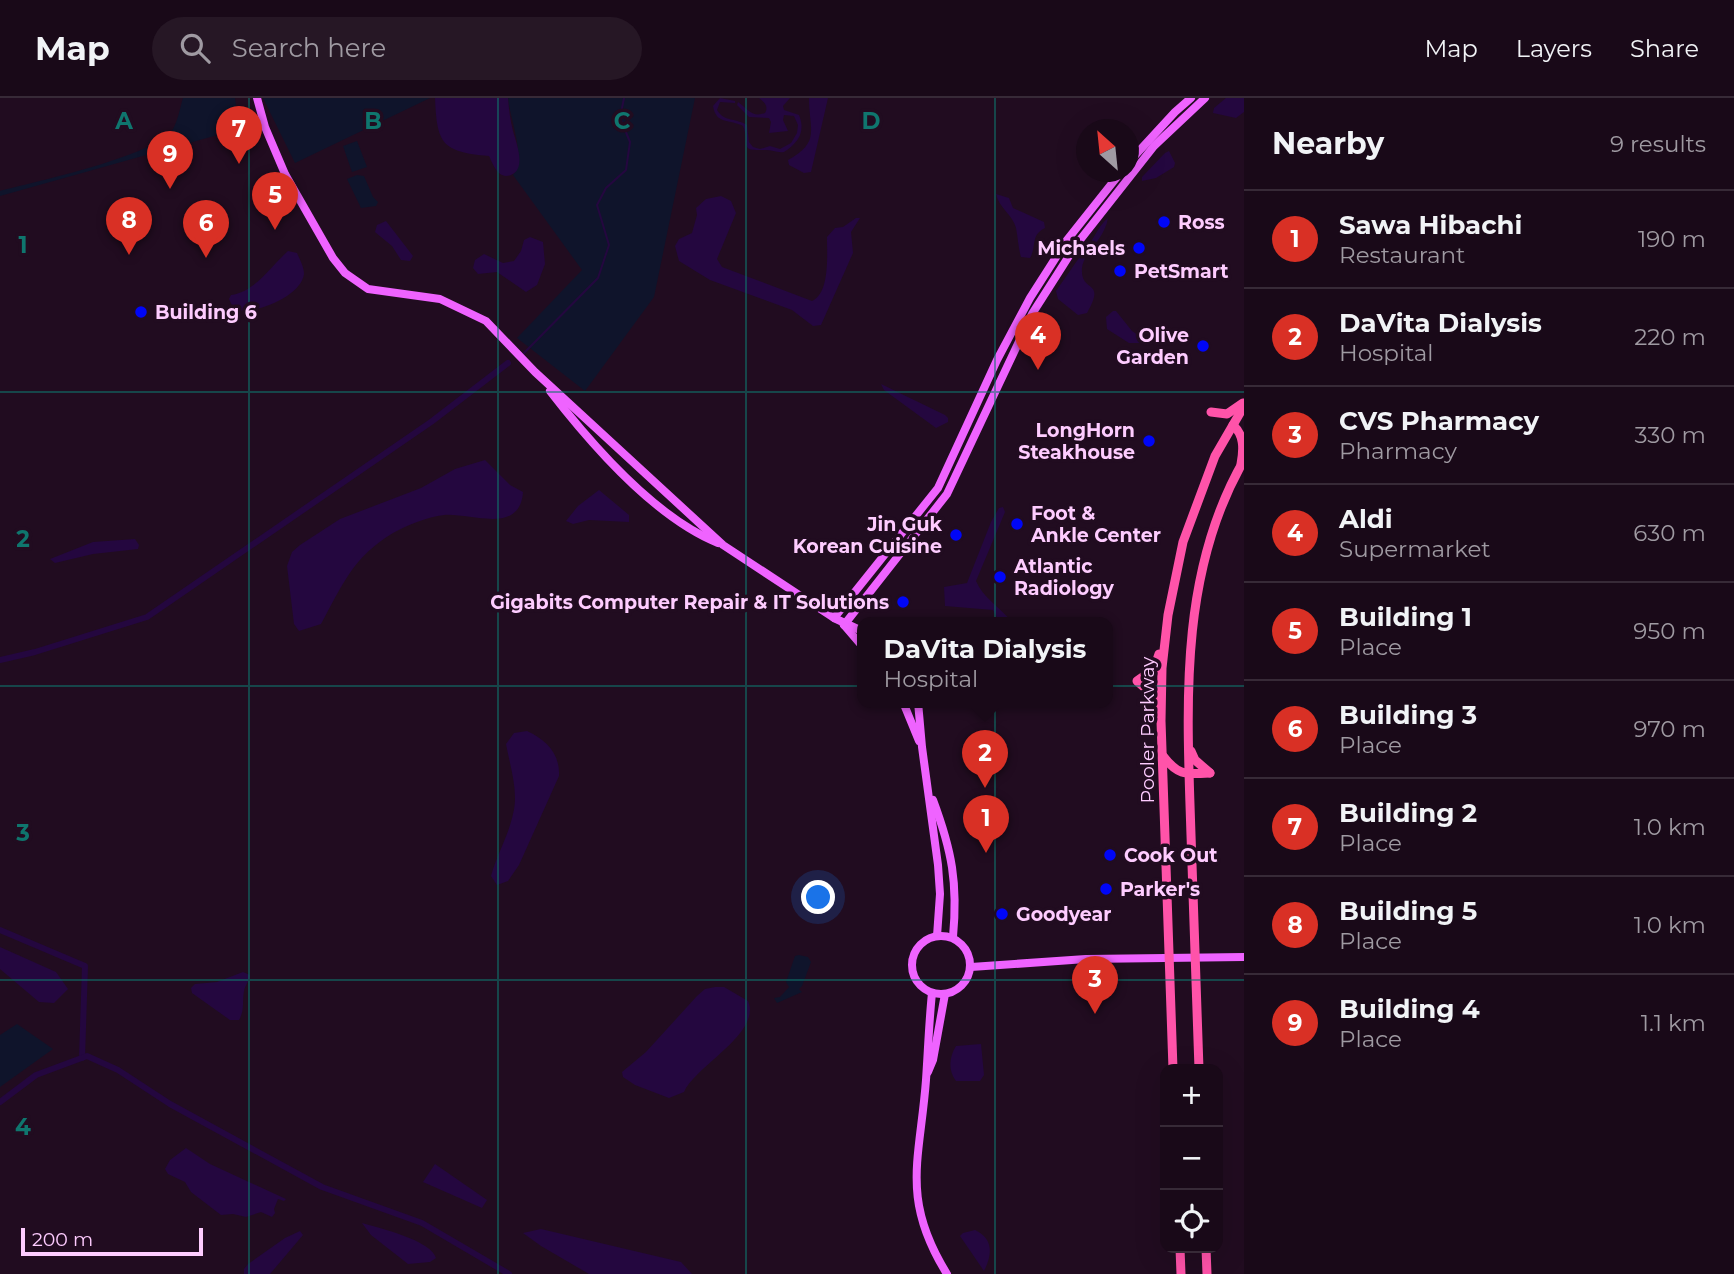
<!DOCTYPE html>
<html lang="en">
<head>
<meta charset="utf-8">
<style>
  body { margin:0; font-family:Montserrat,sans-serif; background:#261725; color:#f1f3f6 }
  .controls { position:absolute; right:21px; bottom:21px; display:grid; overflow:hidden; border-radius:14px; box-shadow:0 7px 28px #0002 }
  .controls button { width:63px; height:63px; display:grid; place-items:center; padding:0; border:0; border-bottom:2px solid #372a37; background:#190918; color:#f1f3f6; font:35px sans-serif }
  .compass { position:absolute; left:1076px; top:21px; width:63px; height:63px; border-radius:50%; background:#190918; box-shadow:0 7px 28px #0002; rotate:333deg }
  .scale { position:absolute; left:21px; bottom:18px; width:182px; box-sizing:border-box; padding-left:7px; border:4px solid #feccff; border-top:0; font-size:19px; line-height:24px; white-space:nowrap; color:#feccff; -webkit-text-stroke:5px #210c20; paint-order:stroke }
  .you { position:absolute; left:819px; top:800px; width:24px; height:24px; margin:-18px; border:5px solid #fff; border-radius:50%; background:#1a73e8; box-shadow:0 0 0 10px #1a73e833 }
  .badge { display:grid; place-items:center; width:46px; height:46px; border-radius:50%; background:#d93025; color:#fff; font-size:23px; font-weight:700 }
  .pin { position:absolute; translate:-50% -58px; filter:drop-shadow(0 2px 4px #0008) }
  .pin::after { content:''; position:absolute; top:37px; width:24px; height:21px; background:inherit; clip-path:polygon(0 0,100% 0,50% 100%) }
  .popup { position:absolute; left:857px; top:519px; width:256px; height:91px; box-sizing:border-box; display:grid; place-content:center; border-radius:14px; background:#190918; filter:drop-shadow(0 2px 5px #0005); font-size:23px; white-space:nowrap; color:#9f9aa2 }
  .popup b { font-size:26px; color:#f1f3f6 }
  .popup::after { content:''; position:absolute; left:50%; top:100%; margin-left:-14px; border:14px solid transparent; border-top-color:#190918 }
  .list { margin:0; padding:0; list-style:none }
  h2 { display:flex; justify-content:space-between; align-items:center; height:91px; margin:0; padding:0 28px; font-size:30px }
  h2 small { font-size:23px; font-weight:400; color:#9f9aa2 }
  .list li { display:grid; grid-template-columns:46px 1fr auto; gap:21px; align-items:center; box-sizing:border-box; height:98px; padding:0 28px; border-top:2px solid #372a37 }
  .list b { display:block; font-size:26px; white-space:nowrap }
  .list p { margin:0; font-size:23px; white-space:nowrap; color:#9f9aa2 }
  .list em { font-size:23px; font-style:normal; color:#9f9aa2 }
  .icon { flex:none; width:38px; height:38px; fill:none; stroke:currentColor; stroke-width:2; stroke-linecap:round; stroke-linejoin:round }
  .map { position:relative; flex:none; width:1244px; height:1176px; overflow:hidden }
  header { display:flex; align-items:center; gap:42px; box-sizing:border-box; height:98px; padding:0 35px; background:#190918; border-bottom:2px solid #372a37 }
  header strong { font-size:33px }
  nav { display:flex; gap:38px; margin-inline-start:auto; font-size:24px }
  .search { width:490px; height:63px; background:#261725; display:flex; align-items:center; gap:18px; box-sizing:border-box; padding:0 24px; border-radius:38px; color:#9f9aa2; font-size:26px }
  main { display:flex }
  aside { flex:1; background:#190918 }
  .map>svg:first-child { display:block }
  .green { fill:#0f142b }
  .water { fill:#24073f }
  .lines { fill:none; stroke-linecap:round; stroke-linejoin:round }
  .stream { stroke:#24073f; stroke-width:2 }
  .canal { stroke:#24073f; stroke-width:6 }
  .secondary { stroke:#ef63ff; stroke-width:8 }
  .primary { stroke:#ff53a9; stroke-width:9 }
  .grid { fill:none; stroke:#0f766e; stroke-width:2; stroke-opacity:0.55 }
  .poi-dot { fill:#0006f7; stroke:#210c20; stroke-width:2.5 }
  .labels { text-anchor:middle; dominant-baseline:central; stroke-width:7; stroke-linejoin:round; paint-order:stroke }
  .poi-label { font-size:19px; font-weight:bold; fill:#feccff; stroke:#210c20; text-anchor:start }
  .street-label { font-size:19px; fill:#feccff; stroke:#210c20 }
  .grid-label { font-size:23px; text-anchor:middle; font-weight:bold; fill:#0f766e; stroke:#210c20; stroke-width:7; stroke-linejoin:round; paint-order:stroke }
</style>
</head>
<body>
<header>
<strong>Map</strong>
<div class="search"><svg class="icon" aria-label="search" viewBox="0 0 24 24"><circle cx="10" cy="10" r="6"/><path d="M15 15l6 6"/></svg>Search here</div>
<nav><a>Map</a><a>Layers</a><a>Share</a></nav>
</header>
<main>
<div class="map">
<svg width="1244" height="1176" viewBox="0 0 1244 1176">
  <rect width="100%" height="100%" fill="#210c20"/>
  <!-- green -->
  <g class="green">
    <path d="M183 0H235L239 31 0 98V93C34 84 156 58 173 31 178 22 180 10 183 0Z"/>
    <polygon points="263,0 430,0 295,65"/>
    <path d="M508 0H695L654 199 585 293 517 240 582 172 513 77C527 62 510 21 508 0Z"/>
    <polygon points="357,43 367,69 352,74 343,48"/>
    <polygon points="357,77 364,78 373,99 378,104 376,108 361,110 347,81"/>
    <polygon points="799,857 808,859 811,864 802,888 799,891 802,894 777,905 774,900 780,899 789,889 786,884 795,858"/>
    <polygon points="17,926 53,951 0,989 0,937"/>
  </g>
  <!-- water -->
  <g class="water">
    <path d="M435 0H508C509 11 510 22 513 33 516 44 527 71 511 77 498 82 493 66 489 58 441 54 437 45 435 0Z"/>
    <path d="M720 0 735 3V5L720 4 717 12C724 24 736 20 747 27L749 44 753 49 760 51 770 48 780 51 791 45 797 35 798 27 794 18 784 17 783 22 788 33 769 35 771 24 769 20 749 19 737 7 738 4C748 11 752 20 765 15 769 8 764 4 759 0H790L783 8 784 12 799 17C806 34 798 45 784 54 777 55 772 52 766 52 737 53 751 48 743 28 730 21 716 27 713 8Z"/>
    <path d="M809 0H828L811 74 804 75 789 67 788 62C821 44 809 32 809 0Z"/>
    <polygon points="1226,0 1244,0 1244,14 1236,20 1213,15 1214,10"/>
    <polygon points="1169,53 1175,65 1174,69 1156,80 1142,83 1142,79 1165,55"/>
    <path d="M996 96 1009 100 1013 110 1044 124 1045 130C1030 137 1037 149 1030 160L1021 159C1018 148 1018 140 1016 130 1013 117 999 110 996 96Z"/>
    <path d="M721 98 731 103 736 115 717 161 722 169 812 203C830 195 827 157 827 139L835 130 843 129 856 120H860L851 134 853 155 821 227 813 228 792 212 710 182 679 163 675 148 679 141 692 135 697 117 696 110 706 101Z"/>
    <path d="M1108 120C1105 141 1083 155 1082 170 1080 196 1107 180 1087 215L1078 217 1058 201 1056 193C1066 179 1075 165 1085 152 1094 142 1097 129 1108 120Z"/>
    <polygon points="386,123 413,158 410,163 401,162 392,148 375,134 377,127"/>
    <polygon points="530,139 543,144 545,166 537,187 526,194 497,174 478,176 473,170 475,162 484,156 503,165 514,163 521,153 524,142"/>
    <path d="M288 153 297 155C300 162 304 169 304 176 301 199 254 217 234 212L229 201 231 197C255 194 271 168 288 153Z"/>
    <polygon points="1113,213 1116,213 1132,233 1145,242 1142,245 1129,245 1107,231 1106,219"/>
    <polygon points="881,286 945,317 948,320 948,324 936,330 884,292"/>
    <path d="M485 362 510 387 523 394C520 437 472 415 444 417 427 419 408 427 393 435 353 459 343 486 321 526L299 533 294 526 287 468 292 454 300 447 340 421 421 390 455 371Z"/>
    <polygon points="599,392 629,417 629,424 589,422 573,426 566,423 578,408"/>
    <path d="M1003 409 1005 414 976 483C983 500 1000 509 1012 524H999L993 512 945 508 944 489 967 485 991 424 999 410Z"/>
    <polygon points="135,441 139,447 138,451 93,456 55,465 50,461 93,444"/>
    <path d="M527 633C546 642 560 655 559 678L519 767 508 783 497 787 491 778C497 756 508 739 513 716 519 694 510 668 506 646L514 635Z"/>
    <polygon points="0,849 56,874 68,891 54,905 39,904 0,871"/>
    <path d="M243 874 250 877C249 884 245 887 244 893 242 903 245 912 239 922H230L192 895 191 890 195 886 217 884Z"/>
    <path d="M715 889H724L748 903C762 935 695 968 684 994L669 1000 635 987 623 979 622 974 646 954 697 898 705 891Z"/>
    <path d="M981 946 984 977 980 983H956C948 973 949 959 956 948Z"/>
    <polygon points="186,1050 210,1066 286,1101 284,1103 278,1101 274,1111 275,1115 272,1119 261,1114 246,1119 233,1116 221,1117 191,1094 185,1084 168,1076 165,1071 170,1062"/>
    <polygon points="435,1066 487,1102 482,1110 423,1084"/>
    <path d="M362 1125C379 1130 431 1142 436 1160L430 1164 408 1166 371 1137Z"/>
    <polygon points="541,1131 681,1164 692,1176 589,1176 541,1148 523,1135"/>
    <path d="M975 1132C994 1141 992 1157 984 1173L960 1138 963 1135Z"/>
    <polygon points="300,1133 303,1137 270,1176 244,1176 244,1171 248,1166 285,1140"/>
  </g>
  <g class="lines">
    <!-- stream -->
    <polyline class="stream" points="524,255 598,180 609,147 597,107 606,90 626,72 630,44 620,20 624,0"/>
    <!-- canal -->
    <g class="canal">
      <polyline points="0,562 35,554 147,519 431,324 508,265"/>
      <polyline points="0,832 85,868 82,960"/>
      <polyline points="0,1004 36,977 87,958 118,972 170,1006 322,1089 422,1125 509,1176"/>
    </g>
    <!-- secondary -->
    <g class="secondary">
      <polyline points="257,0 265,29 285,76 333,160 345,175 368,191 440,201 486,223 535,274 723,447 834,520 862,533"/>
      <polyline points="1128,65 1175,14 1191,0"/>
      <path d="M550 293C591 346 654 419 718 445"/>
      <polyline points="834,520 938,390 997,262 1030,200 1067,142 1121,74"/>
      <polyline points="844,527 947,396 1032,216 1076,147 1154,48 1205,0"/>
      <polyline points="844,527 862,548"/>
      <polyline points="903,604 919,643"/>
      <polyline points="918,604 922,649 938,767 940,796 937,838"/>
      <path d="M933 702C952 753 958 785 953 839"/>
      <circle cx="941" cy="867" r="29"/>
      <polyline points="971,869 1086,861 1244,859"/>
      <path d="M932 895C929 924 928 953 926 982 920 1062 900 1100 947 1176"/>
      <polyline points="928,974 933,962 945,896"/>
    </g>
    <!-- primary -->
    <g class="primary">
      <polyline points="1211,314 1227,316 1243,305"/>
      <path d="M1233 327C1244 337 1244 350 1241 366"/>
      <polyline points="1159,556 1154,571 1137,583 1151,595 1159,615"/>
      <polyline points="1191,653 1195,662 1210,675"/>
      <path d="M1163 658C1178 678 1186 676 1210 675"/>
      <polyline points="1173,971 1161,623 1162,570 1168,517 1183,444 1215,358 1244,308"/>
      <path d="M1199 971C1196 893 1194 815 1191 737 1187 610 1178 476 1244 362"/>
      <polyline points="1180,1150 1181,1176"/>
      <polyline points="1206,1150 1207,1176"/>
    </g>
  </g>
  <!-- grid -->
  <path class="grid" d="M249 0V1176M498 0V1176M746 0V1176M995 0V1176M0 294H1244M0 588H1244M0 882H1244"/>
  <!-- markers -->
  <g class="poi-dot">
    <circle cx="1164" cy="124" r="7"/>
    <circle cx="1139" cy="150" r="7"/>
    <circle cx="1120" cy="173" r="7"/>
    <circle cx="141" cy="214" r="7"/>
    <circle cx="1203" cy="248" r="7"/>
    <circle cx="1149" cy="343" r="7"/>
    <circle cx="1017" cy="426" r="7"/>
    <circle cx="956" cy="437" r="7"/>
    <circle cx="1000" cy="479" r="7"/>
    <circle cx="903" cy="504" r="7"/>
    <circle cx="1110" cy="757" r="7"/>
    <circle cx="1106" cy="791" r="7"/>
    <circle cx="1002" cy="816" r="7"/>
  </g>
  <g class="labels">
    <!-- poi labels -->
    <g class="poi-label">
      <text x="1178" y="124">Ross</text>
      <text x="1125" y="150" text-anchor="end">Michaels</text>
      <text x="1134" y="173">PetSmart</text>
      <text x="155" y="214">Building 6</text>
      <text x="1189" y="237" text-anchor="end">Olive<tspan x="1189" dy="22">Garden</tspan></text>
      <text x="1135" y="332" text-anchor="end">LongHorn<tspan x="1135" dy="22">Steakhouse</tspan></text>
      <text x="1031" y="415">Foot &amp;<tspan x="1031" dy="22">Ankle Center</tspan></text>
      <text x="942" y="426" text-anchor="end">Jin Guk<tspan x="942" dy="22">Korean Cuisine</tspan></text>
      <text x="1014" y="468">Atlantic<tspan x="1014" dy="22">Radiology</tspan></text>
      <text x="889" y="504" text-anchor="end">Gigabits Computer Repair &amp; IT Solutions</text>
      <text x="1124" y="757">Cook Out</text>
      <text x="1120" y="791">Parker's</text>
      <text x="1016" y="816">Goodyear</text>
    </g>
    <!-- street labels -->
    <g class="street-label">
      <text transform="translate(1147 632) rotate(-90)">Pooler Parkway</text>
    </g>
  </g>
  <g class="grid-label">
    <text x="124" y="31">A</text>
    <text x="373" y="31">B</text>
    <text x="622" y="31">C</text>
    <text x="871" y="31">D</text>
    <text x="23" y="155">1</text>
    <text x="23" y="449">2</text>
    <text x="23" y="743">3</text>
    <text x="23" y="1037">4</text>
  </g>
</svg>
<div class="controls">
<button>+</button>
<button>−</button>
<button><svg class="icon" aria-label="locate" viewBox="0 0 24 24"><circle cx="12" cy="12" r="6"/><path d="M12 2v4M12 18v4M2 12h4M18 12h4"/></svg></button>
</div>
<svg class="compass" viewBox="-18 -18 36 36"><path d="M0-13l5 13h-10z" fill="#e53935"/><path d="M0 13l5-13h-10z" fill="#9f9aa2"/></svg>
<div class="scale">200 m</div>
<div class="you"></div>
<div class="pin badge" style="left:986px;top:755px">1</div>
<div class="pin badge" style="left:985px;top:690px">2</div>
<div class="popup"><b>DaVita Dialysis</b>Hospital</div>
<div class="pin badge" style="left:1095px;top:916px">3</div>
<div class="pin badge" style="left:1038px;top:272px">4</div>
<div class="pin badge" style="left:275px;top:132px">5</div>
<div class="pin badge" style="left:206px;top:160px">6</div>
<div class="pin badge" style="left:239px;top:66px">7</div>
<div class="pin badge" style="left:129px;top:157px">8</div>
<div class="pin badge" style="left:170px;top:91px">9</div>
</div>
<aside>
<h2>Nearby<small>9 results</small></h2>
<ul class="list">
<li><span class="badge">1</span><div><b>Sawa Hibachi</b><p>Restaurant</p></div><em>190 m</em></li>
<li><span class="badge">2</span><div><b>DaVita Dialysis</b><p>Hospital</p></div><em>220 m</em></li>
<li><span class="badge">3</span><div><b>CVS Pharmacy</b><p>Pharmacy</p></div><em>330 m</em></li>
<li><span class="badge">4</span><div><b>Aldi</b><p>Supermarket</p></div><em>630 m</em></li>
<li><span class="badge">5</span><div><b>Building 1</b><p>Place</p></div><em>950 m</em></li>
<li><span class="badge">6</span><div><b>Building 3</b><p>Place</p></div><em>970 m</em></li>
<li><span class="badge">7</span><div><b>Building 2</b><p>Place</p></div><em>1.0 km</em></li>
<li><span class="badge">8</span><div><b>Building 5</b><p>Place</p></div><em>1.0 km</em></li>
<li><span class="badge">9</span><div><b>Building 4</b><p>Place</p></div><em>1.1 km</em></li>
</ul>
</aside>
</main>
</body>
</html>
